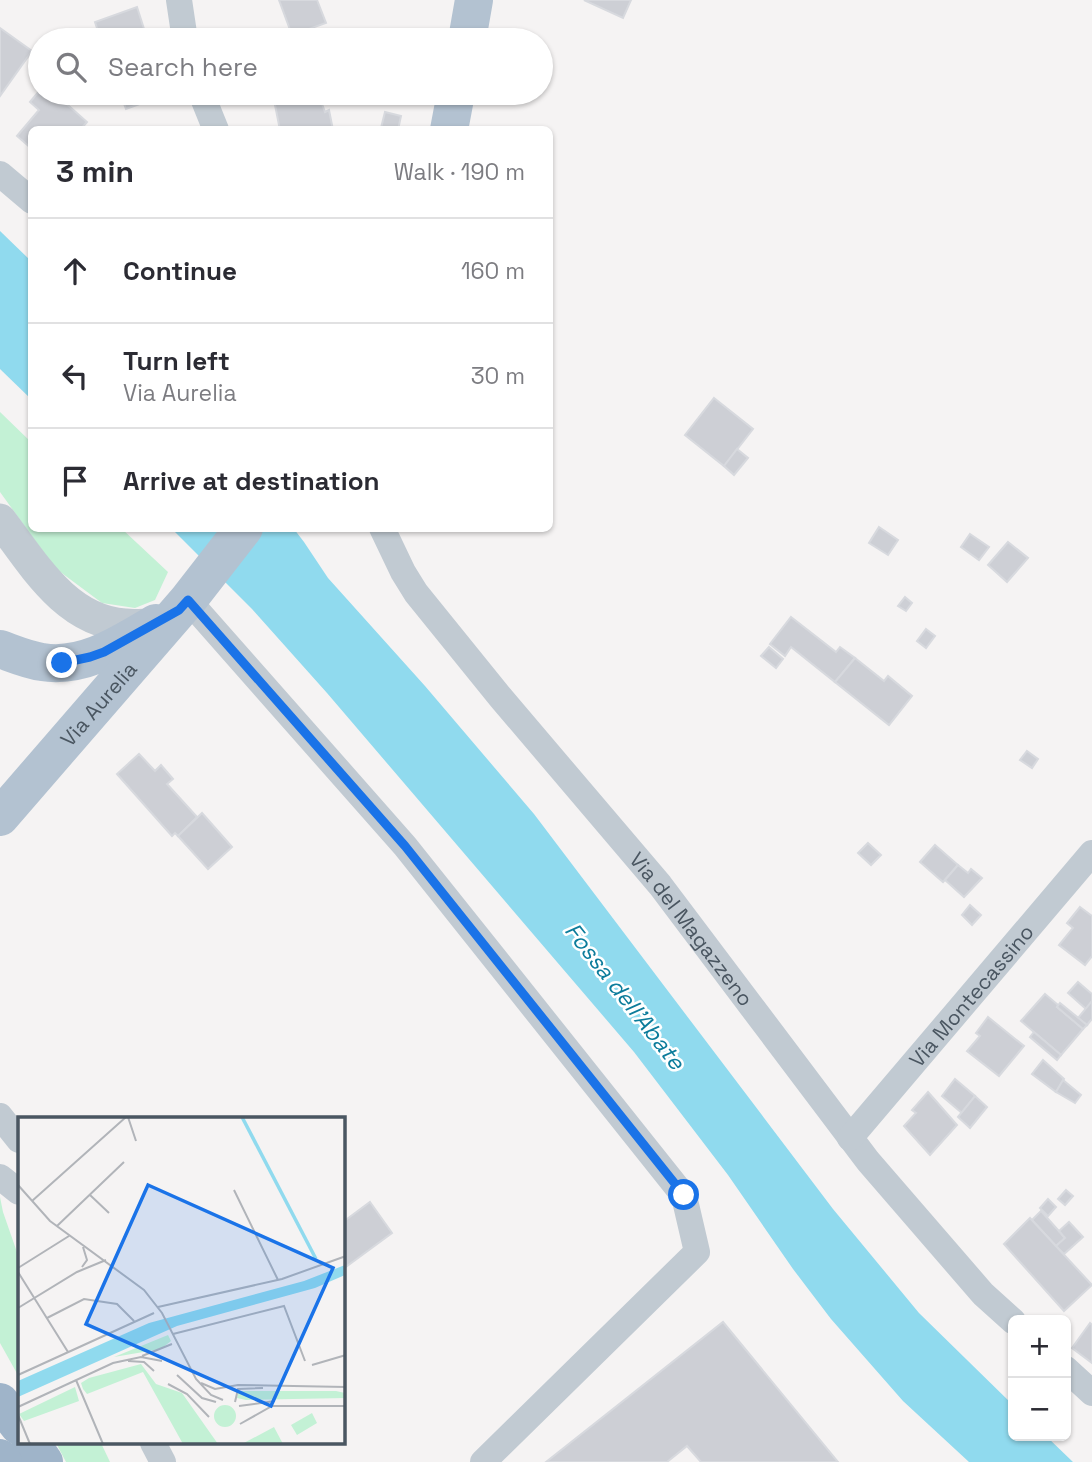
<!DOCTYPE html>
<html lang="en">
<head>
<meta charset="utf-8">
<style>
  body { margin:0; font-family:"Space Grotesk",sans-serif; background:#f7f7f7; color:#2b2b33 }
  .controls { position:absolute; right:21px; bottom:21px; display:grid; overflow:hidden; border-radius:10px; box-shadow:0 2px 5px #0004 }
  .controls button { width:63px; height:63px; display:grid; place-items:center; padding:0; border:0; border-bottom:2px solid #e1e1e2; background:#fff; color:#2b2b33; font:35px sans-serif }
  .stop { position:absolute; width:21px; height:21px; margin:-16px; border:5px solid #1a73e8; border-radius:50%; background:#fff }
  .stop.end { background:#1a73e8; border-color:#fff; box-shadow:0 2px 7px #0008 }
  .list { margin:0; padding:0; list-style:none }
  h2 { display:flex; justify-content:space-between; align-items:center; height:91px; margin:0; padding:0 28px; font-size:30px }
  h2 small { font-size:23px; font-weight:400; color:#7c7c81 }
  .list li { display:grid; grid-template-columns:46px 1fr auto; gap:21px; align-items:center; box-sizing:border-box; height:105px; padding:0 28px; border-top:2px solid #e1e1e2 }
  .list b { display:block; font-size:26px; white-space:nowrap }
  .list p { margin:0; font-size:23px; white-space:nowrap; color:#7c7c81 }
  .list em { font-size:23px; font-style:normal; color:#7c7c81 }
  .icon { flex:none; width:38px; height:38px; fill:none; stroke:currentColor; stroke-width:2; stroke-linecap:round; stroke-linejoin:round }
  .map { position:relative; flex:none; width:1092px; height:1462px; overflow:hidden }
  .search { position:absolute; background:#fff; box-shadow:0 2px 5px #0004; left:28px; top:28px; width:525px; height:77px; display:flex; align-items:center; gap:18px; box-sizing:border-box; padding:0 24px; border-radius:38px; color:#7c7c81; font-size:26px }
  .panel { position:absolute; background:#fff; box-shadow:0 2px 5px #0004; left:28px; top:126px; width:525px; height:406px; border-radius:10px }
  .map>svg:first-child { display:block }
  .green { fill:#c3f1d5 }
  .water { fill:#90daee }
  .building { fill:#cdcfd5; stroke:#d7d9de; stroke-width:2 }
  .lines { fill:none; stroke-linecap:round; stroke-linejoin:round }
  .minor { stroke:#c1cad2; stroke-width:26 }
  .tertiary { stroke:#c1cad2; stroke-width:33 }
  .primary { stroke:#b3c2d1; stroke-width:38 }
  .trunk { stroke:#9fb4c9; stroke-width:38 }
  .route { stroke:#1a73e8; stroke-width:9 }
  .labels { text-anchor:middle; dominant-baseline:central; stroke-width:5; stroke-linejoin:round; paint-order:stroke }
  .street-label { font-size:21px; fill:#4a5661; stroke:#fff }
  .water-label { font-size:23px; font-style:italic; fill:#0c7c9b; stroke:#fff }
  .inset-river { fill:none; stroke:#90daee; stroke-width:3.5 }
  .inset-road { fill:none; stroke:#b1b4b9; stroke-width:2 }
  .view { fill:#1a73e8; fill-opacity:0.15; stroke:#1a73e8; stroke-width:3.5 }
  .inset-edge { fill:none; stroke:#4a5661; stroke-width:3.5 }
</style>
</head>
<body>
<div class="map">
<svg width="1092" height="1462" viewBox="0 0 1092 1462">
  <rect width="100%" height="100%" fill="#f5f3f3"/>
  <!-- green -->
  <g class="green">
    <polygon points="0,412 31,442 32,528 122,529 168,572 155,600 135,608 102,603 55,568 0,492"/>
    <polygon points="0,1197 3,1212 19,1258 19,1377 0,1343"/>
    <polygon points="56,1443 101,1443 110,1462 66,1462"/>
  </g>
  <!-- water -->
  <g class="water">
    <polygon points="0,231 31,261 31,399 0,369"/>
    <polygon points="172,529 294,529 304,542 328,578 425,686 534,814 833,1209 919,1313 1013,1405 1013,1436 1046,1436 1073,1462 969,1462 903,1401 831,1319 793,1269 728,1175 634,1052 327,693 252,609"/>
  </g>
  <!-- building -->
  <g class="building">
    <polygon points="279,0 317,0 326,23 292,35"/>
    <polygon points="584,0 631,0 623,18"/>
    <polygon points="137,7 146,35 140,37 142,40 101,40 95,22"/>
    <polygon points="0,28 32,51 0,96"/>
    <polygon points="40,90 40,93 67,93 61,99 87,122 80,130 32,130 32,149 17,136 39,110 30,102"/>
    <polygon points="120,93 167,93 167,94 126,109"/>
    <polygon points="309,93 318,93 325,112 329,110 333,130 280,130 274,100"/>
    <polygon points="401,93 413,93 414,96 404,100"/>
    <polygon points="385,112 401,116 398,130 381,128"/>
    <polygon points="714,398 753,429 724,466 685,435"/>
    <polygon points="737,449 748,458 734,475 724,466"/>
    <polygon points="879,527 898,540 888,555 869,543"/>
    <polygon points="970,534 989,547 979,560 961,547"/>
    <polygon points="1008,542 1028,558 1007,582 988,565"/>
    <polygon points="905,597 912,603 906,611 898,606"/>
    <polygon points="791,617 836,652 840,647 855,658 835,682 791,647 785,656 770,644"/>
    <polygon points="926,629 935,636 926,648 917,641"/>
    <polygon points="769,647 783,659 776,668 761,656"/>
    <polygon points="855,658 884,681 888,676 912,696 889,725 835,682"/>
    <polygon points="1027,751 1038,759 1032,768 1020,760"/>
    <polygon points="139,754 155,771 161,765 173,779 167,784 197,817 178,836 175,833 172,836 117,774"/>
    <polygon points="202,813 232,847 208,869 178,836"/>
    <polygon points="868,843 881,855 871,865 858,853"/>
    <polygon points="935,845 958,865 943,882 920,862"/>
    <polygon points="958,865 968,873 971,869 982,878 964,897 945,880"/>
    <polygon points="970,905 981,915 972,925 962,915"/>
    <polygon points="1080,907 1092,916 1092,956 1085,965 1059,945 1073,928 1067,923"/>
    <polygon points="1078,982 1092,994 1092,1001 1086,1009 1068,993"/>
    <polygon points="1045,994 1058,1005 1057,1007 1083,1029 1061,1055 1021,1021"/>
    <polygon points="1092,1001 1092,1019 1087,1025 1078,1018"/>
    <polygon points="1060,1003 1087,1025 1083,1029 1057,1007"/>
    <polygon points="988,1017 1024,1046 999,1076 967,1051 980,1036 976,1033"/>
    <polygon points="1034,1032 1061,1055 1057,1060 1030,1037"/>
    <polygon points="1043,1060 1064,1079 1056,1092 1032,1074"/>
    <polygon points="955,1079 975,1096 962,1113 942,1096"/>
    <polygon points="1063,1080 1081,1095 1075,1103 1056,1092"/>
    <polygon points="928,1092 957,1125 930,1155 904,1126 916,1113 912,1110"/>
    <polygon points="975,1096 987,1107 970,1128 958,1117"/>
    <polygon points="1066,1190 1073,1196 1065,1205 1058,1199"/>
    <polygon points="1048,1199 1056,1207 1048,1216 1040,1208"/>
    <polygon points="370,1202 392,1233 343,1269 343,1222"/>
    <polygon points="1041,1211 1065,1238 1056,1246 1032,1220"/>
    <polygon points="1030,1218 1092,1285 1064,1311 1004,1244"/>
    <polygon points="1069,1222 1083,1237 1064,1254 1056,1246 1065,1238 1059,1231"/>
    <polygon points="723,1322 838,1462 701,1462 687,1446 667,1462 546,1462"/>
    <polygon points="1090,1323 1092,1325 1092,1363 1072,1348"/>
  </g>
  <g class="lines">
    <!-- minor -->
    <g class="minor">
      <polyline points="179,0 185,40"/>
      <polyline points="201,93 216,130"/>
      <polyline points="0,174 32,201"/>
      <path id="s1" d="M382 528 403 572 416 593 501 698 660 885 868 1161 983 1294 1013 1321"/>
      <polyline points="188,600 405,846 684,1196 697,1252 483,1462"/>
      <polyline points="0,1116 19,1140"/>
      <path id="s2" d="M850 1138 1092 853"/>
      <polyline points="0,1177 19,1192"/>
      <polyline points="1066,1369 1092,1393"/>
      <polyline points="153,1443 163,1462"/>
    </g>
    <!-- tertiary -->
    <path class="tertiary" d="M0 520C33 563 65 621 125 625 134 626 143 625 152 625"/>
    <!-- primary -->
    <g class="primary">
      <polyline points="467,40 474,0"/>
      <polyline points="449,130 456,93"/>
      <path d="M0 649C14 654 28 660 42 662 84 669 122 643 156 623"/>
      <path id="s3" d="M0 817 188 600 244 528"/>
    </g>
    <!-- trunk -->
    <g class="trunk">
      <polyline points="0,1402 19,1426"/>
      <polyline points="31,1443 44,1462"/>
      <polyline points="0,1458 3,1462"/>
    </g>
  </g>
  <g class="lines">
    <!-- route -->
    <polyline class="route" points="62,663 90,657 104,652 179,610 188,600 405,846 684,1195"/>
  </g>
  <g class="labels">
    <!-- street labels -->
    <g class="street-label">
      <text stroke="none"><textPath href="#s3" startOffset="150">Via Aurelia</textPath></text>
      <text stroke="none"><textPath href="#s1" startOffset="508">Via del Magazzeno</textPath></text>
      <text stroke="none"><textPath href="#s2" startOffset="187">Via Montecassino</textPath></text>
    </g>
    <!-- water labels -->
    <g class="water-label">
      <text transform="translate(625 996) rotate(52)">Fossa dell'Abate</text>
    </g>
  </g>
  <!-- overview -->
  <g transform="translate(18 1117)">
    <rect width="327" height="327" fill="#f5f3f3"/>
    <path d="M150 218 153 224 143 232 96 240ZM123 247 138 267 164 276 200 327H165L125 255 69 277 65 272 63 266 71 261ZM57 270 61 284 6 304 1 297ZM220 274H318L327 276 328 281 228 283 219 281ZM196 299a11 11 0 1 1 22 0a11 11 0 1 1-22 0ZM294 296 299 306 279 318 273 308ZM256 310 265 327H224Z" fill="#c3f1d5"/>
    <path d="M327 148V158L297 171 159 209 0 280V264L131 206 286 164Z" fill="#90daee"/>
    <path class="inset-river" d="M224 0 298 142"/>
    <path class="inset-road" d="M110 0 118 24M0 68 32 104 126 173 144 196 178 262 193 278 205 283M216 73 260 163M72 78 91 96M14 84 108 0M39 109 106 45M64 150 69 143 65 130M0 151 51 119M0 155 50 235M140 190 264 162 328 139M0 191 59 155 88 143M29 201 66 182 99 187 116 204M155 217 266 189 287 244M124 239 154 227M110 244 126 245 136 254M294 248 328 238M0 258 136 196M159 258 184 281 198 285M58 263 85 327M183 266 197 272 220 268 328 270M150 267 169 277 191 300M217 285 220 272 245 271M221 289 257 284M0 290 95 246 123 240 144 244M0 298 12 327M222 307 254 289H328"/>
    <path class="view" d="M130 68 315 151 253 289 68 207Z"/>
    <rect width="327" height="327" class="inset-edge"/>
  </g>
</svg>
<div class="controls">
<button>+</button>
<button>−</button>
</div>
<div class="stop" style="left:684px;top:1195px"></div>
<div class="stop end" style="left:62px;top:663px"></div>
<div class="search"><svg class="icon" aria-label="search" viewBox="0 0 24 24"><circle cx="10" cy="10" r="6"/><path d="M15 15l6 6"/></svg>Search here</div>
<section class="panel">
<h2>3 min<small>Walk · 190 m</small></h2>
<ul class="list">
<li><svg class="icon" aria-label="ahead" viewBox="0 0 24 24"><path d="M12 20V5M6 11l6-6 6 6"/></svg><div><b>Continue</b></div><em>160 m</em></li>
<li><svg class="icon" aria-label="left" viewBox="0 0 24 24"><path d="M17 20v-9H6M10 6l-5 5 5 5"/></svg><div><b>Turn left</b><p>Via Aurelia</p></div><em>30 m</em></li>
<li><svg class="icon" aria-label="arrive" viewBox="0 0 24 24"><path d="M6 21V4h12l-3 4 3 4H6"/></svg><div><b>Arrive at destination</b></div></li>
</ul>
</section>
</div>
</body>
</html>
